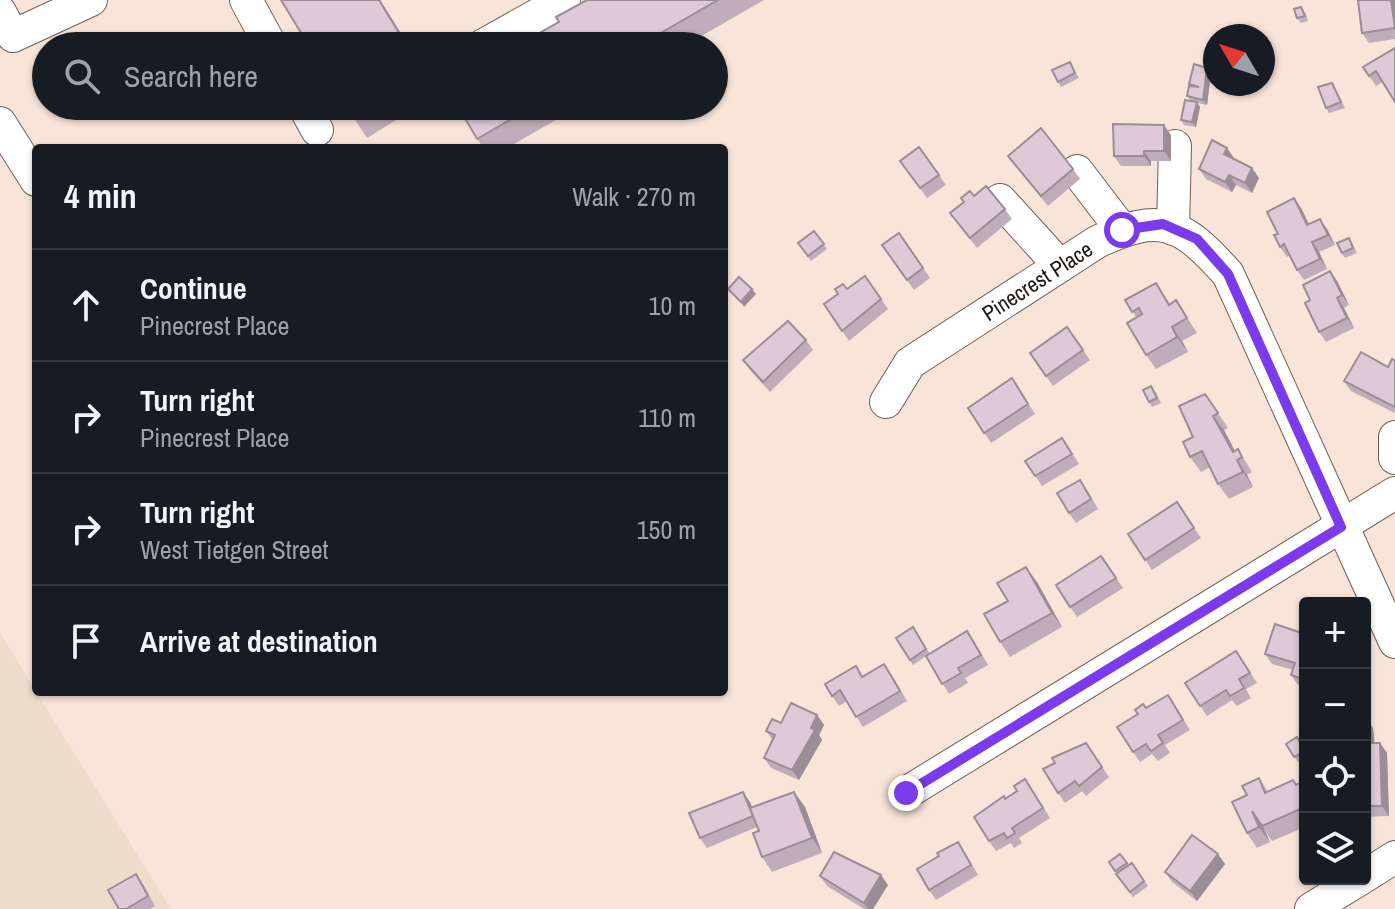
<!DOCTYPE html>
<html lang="en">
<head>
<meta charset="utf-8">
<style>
  body { margin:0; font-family:"Archivo Narrow",sans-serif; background:#242831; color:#f1f3f6 }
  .controls { position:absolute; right:24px; bottom:24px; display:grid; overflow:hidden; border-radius:8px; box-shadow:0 2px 6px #0004 }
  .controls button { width:72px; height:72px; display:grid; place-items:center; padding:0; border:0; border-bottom:2px solid #363941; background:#171b24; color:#f1f3f6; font:40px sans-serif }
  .compass { position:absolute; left:1203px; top:24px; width:72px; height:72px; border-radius:50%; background:#171b24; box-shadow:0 2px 6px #0004; rotate:309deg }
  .stop { position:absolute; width:24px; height:24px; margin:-18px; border:6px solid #7c3aed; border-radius:50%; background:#fff }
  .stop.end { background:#7c3aed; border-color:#fff; box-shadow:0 2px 8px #0008 }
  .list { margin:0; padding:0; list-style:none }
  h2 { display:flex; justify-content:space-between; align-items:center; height:104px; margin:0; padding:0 32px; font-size:34px }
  h2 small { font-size:26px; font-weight:400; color:#9ea1a6 }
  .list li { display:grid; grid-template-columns:52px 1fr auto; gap:24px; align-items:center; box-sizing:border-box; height:112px; padding:0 32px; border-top:2px solid #363941 }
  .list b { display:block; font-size:30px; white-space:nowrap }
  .list p { margin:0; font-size:26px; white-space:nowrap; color:#9ea1a6 }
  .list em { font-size:26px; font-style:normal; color:#9ea1a6 }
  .icon { flex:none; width:44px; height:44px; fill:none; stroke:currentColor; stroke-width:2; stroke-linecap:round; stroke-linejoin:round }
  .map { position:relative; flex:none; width:1395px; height:909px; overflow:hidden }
  .search { position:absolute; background:#171b24; box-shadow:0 2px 6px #0004; left:32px; top:32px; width:696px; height:88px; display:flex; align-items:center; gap:20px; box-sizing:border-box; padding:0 28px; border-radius:44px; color:#9ea1a6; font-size:30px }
  .panel { position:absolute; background:#171b24; box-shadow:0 2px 6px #0004; left:32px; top:144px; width:696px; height:552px; border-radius:8px }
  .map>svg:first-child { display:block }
  .industrial { fill:#ebddca }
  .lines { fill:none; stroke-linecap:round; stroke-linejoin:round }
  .minor-casing { stroke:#6f5e54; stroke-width:34 }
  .minor { stroke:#fff; stroke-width:32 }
  .wall { fill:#bfaeb9 }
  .shaded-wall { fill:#9b8d96 }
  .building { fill:#decad7; stroke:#9b8d96; stroke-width:2 }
  .route { stroke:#7c3aed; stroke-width:10 }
  .labels { text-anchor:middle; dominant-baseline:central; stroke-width:6; stroke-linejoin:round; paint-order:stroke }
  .street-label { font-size:22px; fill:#1e1713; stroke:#fff }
</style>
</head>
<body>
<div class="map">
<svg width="1395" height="909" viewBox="0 0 1395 909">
  <rect width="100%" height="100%" fill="#f9e4d9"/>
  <!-- industrial -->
  <polygon class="industrial" points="0,632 36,692 171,909 0,909"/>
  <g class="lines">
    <!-- minor casing -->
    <g class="minor-casing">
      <g id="minor">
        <polyline points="246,0 271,46"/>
        <polyline points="0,12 13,36 91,0"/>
        <polyline points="482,46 564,0"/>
        <polyline points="304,106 317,130"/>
        <polyline points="0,123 36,180"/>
        <polyline points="1077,171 1122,230"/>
        <polyline points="1000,200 1060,266"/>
        <polyline points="1173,229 1175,146"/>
        <path d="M886 402 910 363 1097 242C1162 211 1182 223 1228 274L1395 642"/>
        <polyline points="1395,437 1395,458"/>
        <polyline points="906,793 1395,493"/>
        <polyline points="1365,876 1395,857"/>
        <polyline points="1311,909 1360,879"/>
      </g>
    </g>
    <!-- minor -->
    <use href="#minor" class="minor"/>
  </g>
  <!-- wall -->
  <g class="wall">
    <polygon points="587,0 764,0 684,46 517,46 559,22"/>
    <polygon points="1395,0 1395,39 1369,43 1362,33"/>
    <polygon points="1305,12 1308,21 1301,23 1297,18"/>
    <polygon points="1395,48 1383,82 1376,86 1363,67"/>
    <polygon points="1070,62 1079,78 1061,87 1058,82"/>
    <polygon points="1211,73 1207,105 1197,103 1200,107 1196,127 1184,125 1181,120 1191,101 1187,96 1190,86 1189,84"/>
    <polygon points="1332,83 1345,108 1329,113 1326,108"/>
    <polygon points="346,106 419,106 367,138"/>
    <polygon points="458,106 580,106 507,148 483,148"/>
    <polygon points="1171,135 1171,161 1151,161 1151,166 1121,166 1114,156"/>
    <polygon points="919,147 946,185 927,198 900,161"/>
    <polygon points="1227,148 1233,158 1252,168 1259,178 1252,193 1236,185 1232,192 1206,179 1199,169"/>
    <polygon points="1008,156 1073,169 1080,179 1048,206"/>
    <polygon points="974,196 1005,209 1012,219 977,248 950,213"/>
    <polygon points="1301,208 1309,224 1327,229 1335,245 1319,252 1327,269 1304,280 1297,270 1290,255 1287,257 1280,247 1278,234"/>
    <polygon points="814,231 827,249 811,261 798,243"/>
    <polygon points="899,233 930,278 914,290 882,245"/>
    <polygon points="1352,243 1357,253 1345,258 1342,253"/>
    <polygon points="1330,271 1337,281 1349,305 1344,308 1354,328 1326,342 1319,332 1310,300"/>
    <polygon points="865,276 888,309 849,341 824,304"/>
    <polygon points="1156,283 1170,304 1176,300 1197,333 1182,341 1188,352 1156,369 1146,355 1136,317 1125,300"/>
    <polygon points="1067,327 1090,360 1053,386 1030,353"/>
    <polygon points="806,340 813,350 770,392 750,370 743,360"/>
    <polygon points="1395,361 1395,413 1351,391 1344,381 1388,367"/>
    <polygon points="1012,378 1035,414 991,443 968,408"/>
    <polygon points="1155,391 1161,403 1152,407 1149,402"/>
    <polygon points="1205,394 1228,428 1224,430 1235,451 1238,449 1252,472 1247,475 1253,487 1229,499 1218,484 1210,467 1201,472 1190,457 1193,437"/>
    <polygon points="1062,438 1079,464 1042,486 1025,461"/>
    <polygon points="1087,490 1098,509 1076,523 1069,513"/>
    <polygon points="1177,502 1201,538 1152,570 1128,534"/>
    <polygon points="1101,556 1123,588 1077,617 1056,585"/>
    <polygon points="1037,582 1062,627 1010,657 1000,642 1008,601"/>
    <polygon points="913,627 930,654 974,641 988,665 965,678 968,683 949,694 926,656 913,665 910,660"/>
    <polygon points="1305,634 1305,688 1298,685 1291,675 1293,670 1272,664 1265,654"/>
    <polygon points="1236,651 1257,683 1246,689 1251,698 1237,706 1232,700 1207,716 1185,683"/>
    <polygon points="891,674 907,701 863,727 847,701 839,706 832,696 863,677"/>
    <polygon points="1168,695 1190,730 1165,745 1170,753 1158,761 1152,754 1140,762 1133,752 1146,708"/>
    <polygon points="817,715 824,725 819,735 822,740 799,780 771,768 764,758 772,739 766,731 781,723"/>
    <polygon points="1365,718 1366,718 1373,728 1374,743 1380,743 1387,753 1389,816 1365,817"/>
    <polygon points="1086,743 1109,777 1086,796 1082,791 1065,803 1058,793"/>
    <polygon points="1286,744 1305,750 1305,758 1298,762"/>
    <polygon points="1259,778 1268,792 1293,780 1297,784 1305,780 1305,827 1272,841 1265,831 1270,842 1257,848 1247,833 1247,795"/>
    <polygon points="1032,789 1050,818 1019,838 1022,843 1014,848 1011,843 996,851 989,841 1005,799"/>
    <polygon points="743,792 752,808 794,792 805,807 822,853 772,872 762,857 757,827 707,848 700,838"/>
    <polygon points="965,852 978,875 936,900 929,890"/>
    <polygon points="1120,854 1129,865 1132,863 1148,886 1133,897 1109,862"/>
    <polygon points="1225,864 1197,901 1172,882 1165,872"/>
    <polygon points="820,876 888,885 873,909 864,909 827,886"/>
    <polygon points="143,884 155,906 150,909 119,909"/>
  </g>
  <!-- shaded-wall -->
  <g class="shaded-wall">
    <polygon points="379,0 380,0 409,46 407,46"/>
    <polygon points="1391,0 1395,0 1395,22"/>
    <polygon points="1207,68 1211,73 1207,105 1203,100"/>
    <polygon points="1197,102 1200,107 1196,127 1192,122"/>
    <polygon points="1164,125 1171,135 1171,161 1164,151"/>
    <polygon points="1227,148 1234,158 1231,164 1224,154"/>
    <polygon points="1144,151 1151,161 1151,166 1144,156"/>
    <polygon points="1252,168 1259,178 1252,193 1245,183"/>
    <polygon points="1229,175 1236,185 1232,192 1225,182"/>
    <polygon points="1294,198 1301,208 1314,235 1307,225"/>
    <polygon points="1320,219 1327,229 1335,245 1328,235"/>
    <polygon points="1312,242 1319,252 1327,269 1320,259"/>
    <polygon points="1330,271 1337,281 1349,305 1342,295"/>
    <polygon points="752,289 756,294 744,307 741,302"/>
    <polygon points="1337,298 1344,308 1354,328 1347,318"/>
    <polygon points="1172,327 1182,341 1188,352 1177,337"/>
    <polygon points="1213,416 1224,430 1239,459 1233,452"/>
    <polygon points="1237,460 1247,475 1253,487 1243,472"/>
    <polygon points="1026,567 1037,582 1062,627 1052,613"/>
    <polygon points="817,715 824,725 819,735 822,740 799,780 792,770"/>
    <polygon points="1366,718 1373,728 1375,748 1368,738"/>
    <polygon points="1380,743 1387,753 1389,816 1382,806"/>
    <polygon points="743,792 750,802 760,826 753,816"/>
    <polygon points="794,792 805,807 822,853 812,838"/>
    <polygon points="1252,811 1265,831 1270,842 1259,827"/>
    <polygon points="1218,854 1225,864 1197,901 1190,891"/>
    <polygon points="881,875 888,885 873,909 868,909 864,903"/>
  </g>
  <!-- building -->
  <g class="building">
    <polygon points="281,0 379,0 407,46 309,46"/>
    <polygon points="587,0 718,0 638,46 517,46 559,22 556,17"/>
    <polygon points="1358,0 1391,0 1395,28 1362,33"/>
    <polygon points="1301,7 1305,16 1297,18 1294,9"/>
    <polygon points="1395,48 1395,102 1376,71 1369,76 1363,67"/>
    <polygon points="1070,62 1075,73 1058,82 1052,70"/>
    <polygon points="1194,64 1207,68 1203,100 1187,96 1189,86 1199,87 1189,84"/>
    <polygon points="1332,83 1341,102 1326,108 1318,87"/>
    <polygon points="1185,100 1197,102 1192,122 1181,120"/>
    <polygon points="346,106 375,106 354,119"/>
    <polygon points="458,106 534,106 477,139"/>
    <polygon points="1113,124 1164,125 1164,151 1144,151 1144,156 1114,156"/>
    <polygon points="1041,128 1073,169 1041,196 1008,156"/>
    <polygon points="1212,140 1227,148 1224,154 1252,168 1245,183 1229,175 1225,182 1199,169"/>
    <polygon points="919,147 939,175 920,188 900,161"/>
    <polygon points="986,186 1005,209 970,238 950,213 964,202 961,198 970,191 974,196"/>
    <polygon points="1294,198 1307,225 1320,219 1328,235 1312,242 1320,259 1297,270 1284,244 1280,247 1274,235 1278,234 1267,212"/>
    <polygon points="814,231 824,244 808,256 798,243"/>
    <polygon points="899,233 923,268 907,280 882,245"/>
    <polygon points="1349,238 1353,248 1342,253 1337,243"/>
    <polygon points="1330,271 1342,295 1337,298 1347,318 1319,332 1305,303 1310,300 1303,285"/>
    <polygon points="865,276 881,299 842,331 824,304 838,294 835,289 843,284 847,289"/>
    <polygon points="739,277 752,289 741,302 728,289"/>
    <polygon points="1156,283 1169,305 1176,300 1187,318 1172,327 1177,337 1146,355 1127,323 1142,314 1139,308 1132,312 1125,300"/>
    <polygon points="788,321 806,340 763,382 743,360"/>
    <polygon points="1067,327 1083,350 1046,376 1030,353"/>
    <polygon points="1361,352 1388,367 1392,359 1395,361 1395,407 1344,381"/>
    <polygon points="1012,378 1028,404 984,433 968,408"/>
    <polygon points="1151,386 1157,398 1149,402 1143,390"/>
    <polygon points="1205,394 1218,413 1213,416 1233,452 1238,449 1242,457 1237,460 1243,472 1218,484 1202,451 1190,457 1183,442 1193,437 1179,406"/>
    <polygon points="1062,438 1072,454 1035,476 1025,461"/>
    <polygon points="1080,480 1091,499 1069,513 1057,493"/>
    <polygon points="1177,502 1194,528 1145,560 1128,534"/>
    <polygon points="1101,556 1116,578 1070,607 1056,585"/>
    <polygon points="1026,567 1052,613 1000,642 984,614 1008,601 997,583"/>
    <polygon points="1275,624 1305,634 1305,671 1302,679 1291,675 1295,663 1265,654"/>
    <polygon points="913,627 926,649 910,660 896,638"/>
    <polygon points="967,631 981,655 958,668 961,673 942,684 926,656"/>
    <polygon points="1236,651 1250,673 1239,679 1244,688 1230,696 1226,690 1200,706 1185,683"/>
    <polygon points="884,664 900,691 856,717 840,690 832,696 825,684 856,666 862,677"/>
    <polygon points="1168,695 1183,720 1158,735 1163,743 1151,751 1146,744 1133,752 1117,727 1138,714 1135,710 1143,704 1146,708"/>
    <polygon points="791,703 817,715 811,728 815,730 792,770 764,758 775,735 766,731 772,719 781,723"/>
    <polygon points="1365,718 1366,718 1368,738 1365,738"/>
    <polygon points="1297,737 1305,751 1294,757 1286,744"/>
    <polygon points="1086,743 1102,767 1079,786 1075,781 1058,793 1043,769 1055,763 1052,758"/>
    <polygon points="1365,743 1380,743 1382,806 1365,806"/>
    <polygon points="1259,778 1265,793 1293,780 1296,785 1305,780 1305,807 1262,826 1252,811 1259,827 1247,833 1232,802 1247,795 1242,786"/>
    <polygon points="1025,779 1043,808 1012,828 1015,833 1007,838 1004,833 989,841 974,817 1004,796 1005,799 1017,791 1014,786"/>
    <polygon points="743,792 753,816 700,838 689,813"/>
    <polygon points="794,792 812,838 762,857 753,833 759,831 750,808"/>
    <polygon points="1192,835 1218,854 1190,891 1165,872"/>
    <polygon points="958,842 971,865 929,890 917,869 939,856 937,853"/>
    <polygon points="834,852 881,875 864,903 820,876"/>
    <polygon points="1120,854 1127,863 1115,871 1109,862"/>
    <polygon points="1132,863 1144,881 1130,892 1116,874"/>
    <polygon points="136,874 148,896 126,909 119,909 108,890"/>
  </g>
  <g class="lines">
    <!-- route -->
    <polyline class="route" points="906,793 1341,527 1228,274 1197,239 1163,224 1122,230"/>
  </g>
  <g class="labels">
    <!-- street labels -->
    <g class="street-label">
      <text transform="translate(1037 281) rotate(-33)">Pinecrest Place</text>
    </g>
  </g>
</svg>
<div class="controls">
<button>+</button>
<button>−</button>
<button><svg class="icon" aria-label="locate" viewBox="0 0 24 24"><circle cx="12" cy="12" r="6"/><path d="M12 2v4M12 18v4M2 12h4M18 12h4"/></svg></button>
<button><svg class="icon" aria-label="layers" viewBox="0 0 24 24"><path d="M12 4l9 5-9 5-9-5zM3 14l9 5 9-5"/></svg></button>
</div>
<svg class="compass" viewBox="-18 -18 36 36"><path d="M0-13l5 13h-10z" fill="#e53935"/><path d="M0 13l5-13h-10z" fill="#9ea1a6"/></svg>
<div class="stop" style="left:1122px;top:230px"></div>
<div class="stop end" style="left:906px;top:793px"></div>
<div class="search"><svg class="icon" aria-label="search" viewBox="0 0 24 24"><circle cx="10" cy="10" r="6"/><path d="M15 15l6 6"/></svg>Search here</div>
<section class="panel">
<h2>4 min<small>Walk · 270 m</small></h2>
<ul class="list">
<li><svg class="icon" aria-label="ahead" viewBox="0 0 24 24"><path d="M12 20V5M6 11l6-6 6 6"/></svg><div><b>Continue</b><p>Pinecrest Place</p></div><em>10 m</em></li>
<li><svg class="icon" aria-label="right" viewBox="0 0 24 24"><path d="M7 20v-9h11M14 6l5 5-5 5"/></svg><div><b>Turn right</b><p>Pinecrest Place</p></div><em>110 m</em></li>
<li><svg class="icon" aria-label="right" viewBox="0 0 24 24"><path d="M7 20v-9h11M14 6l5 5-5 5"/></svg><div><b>Turn right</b><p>West Tietgen Street</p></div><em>150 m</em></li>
<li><svg class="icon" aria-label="arrive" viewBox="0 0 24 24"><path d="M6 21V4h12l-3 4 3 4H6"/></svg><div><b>Arrive at destination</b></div></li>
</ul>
</section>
</div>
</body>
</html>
